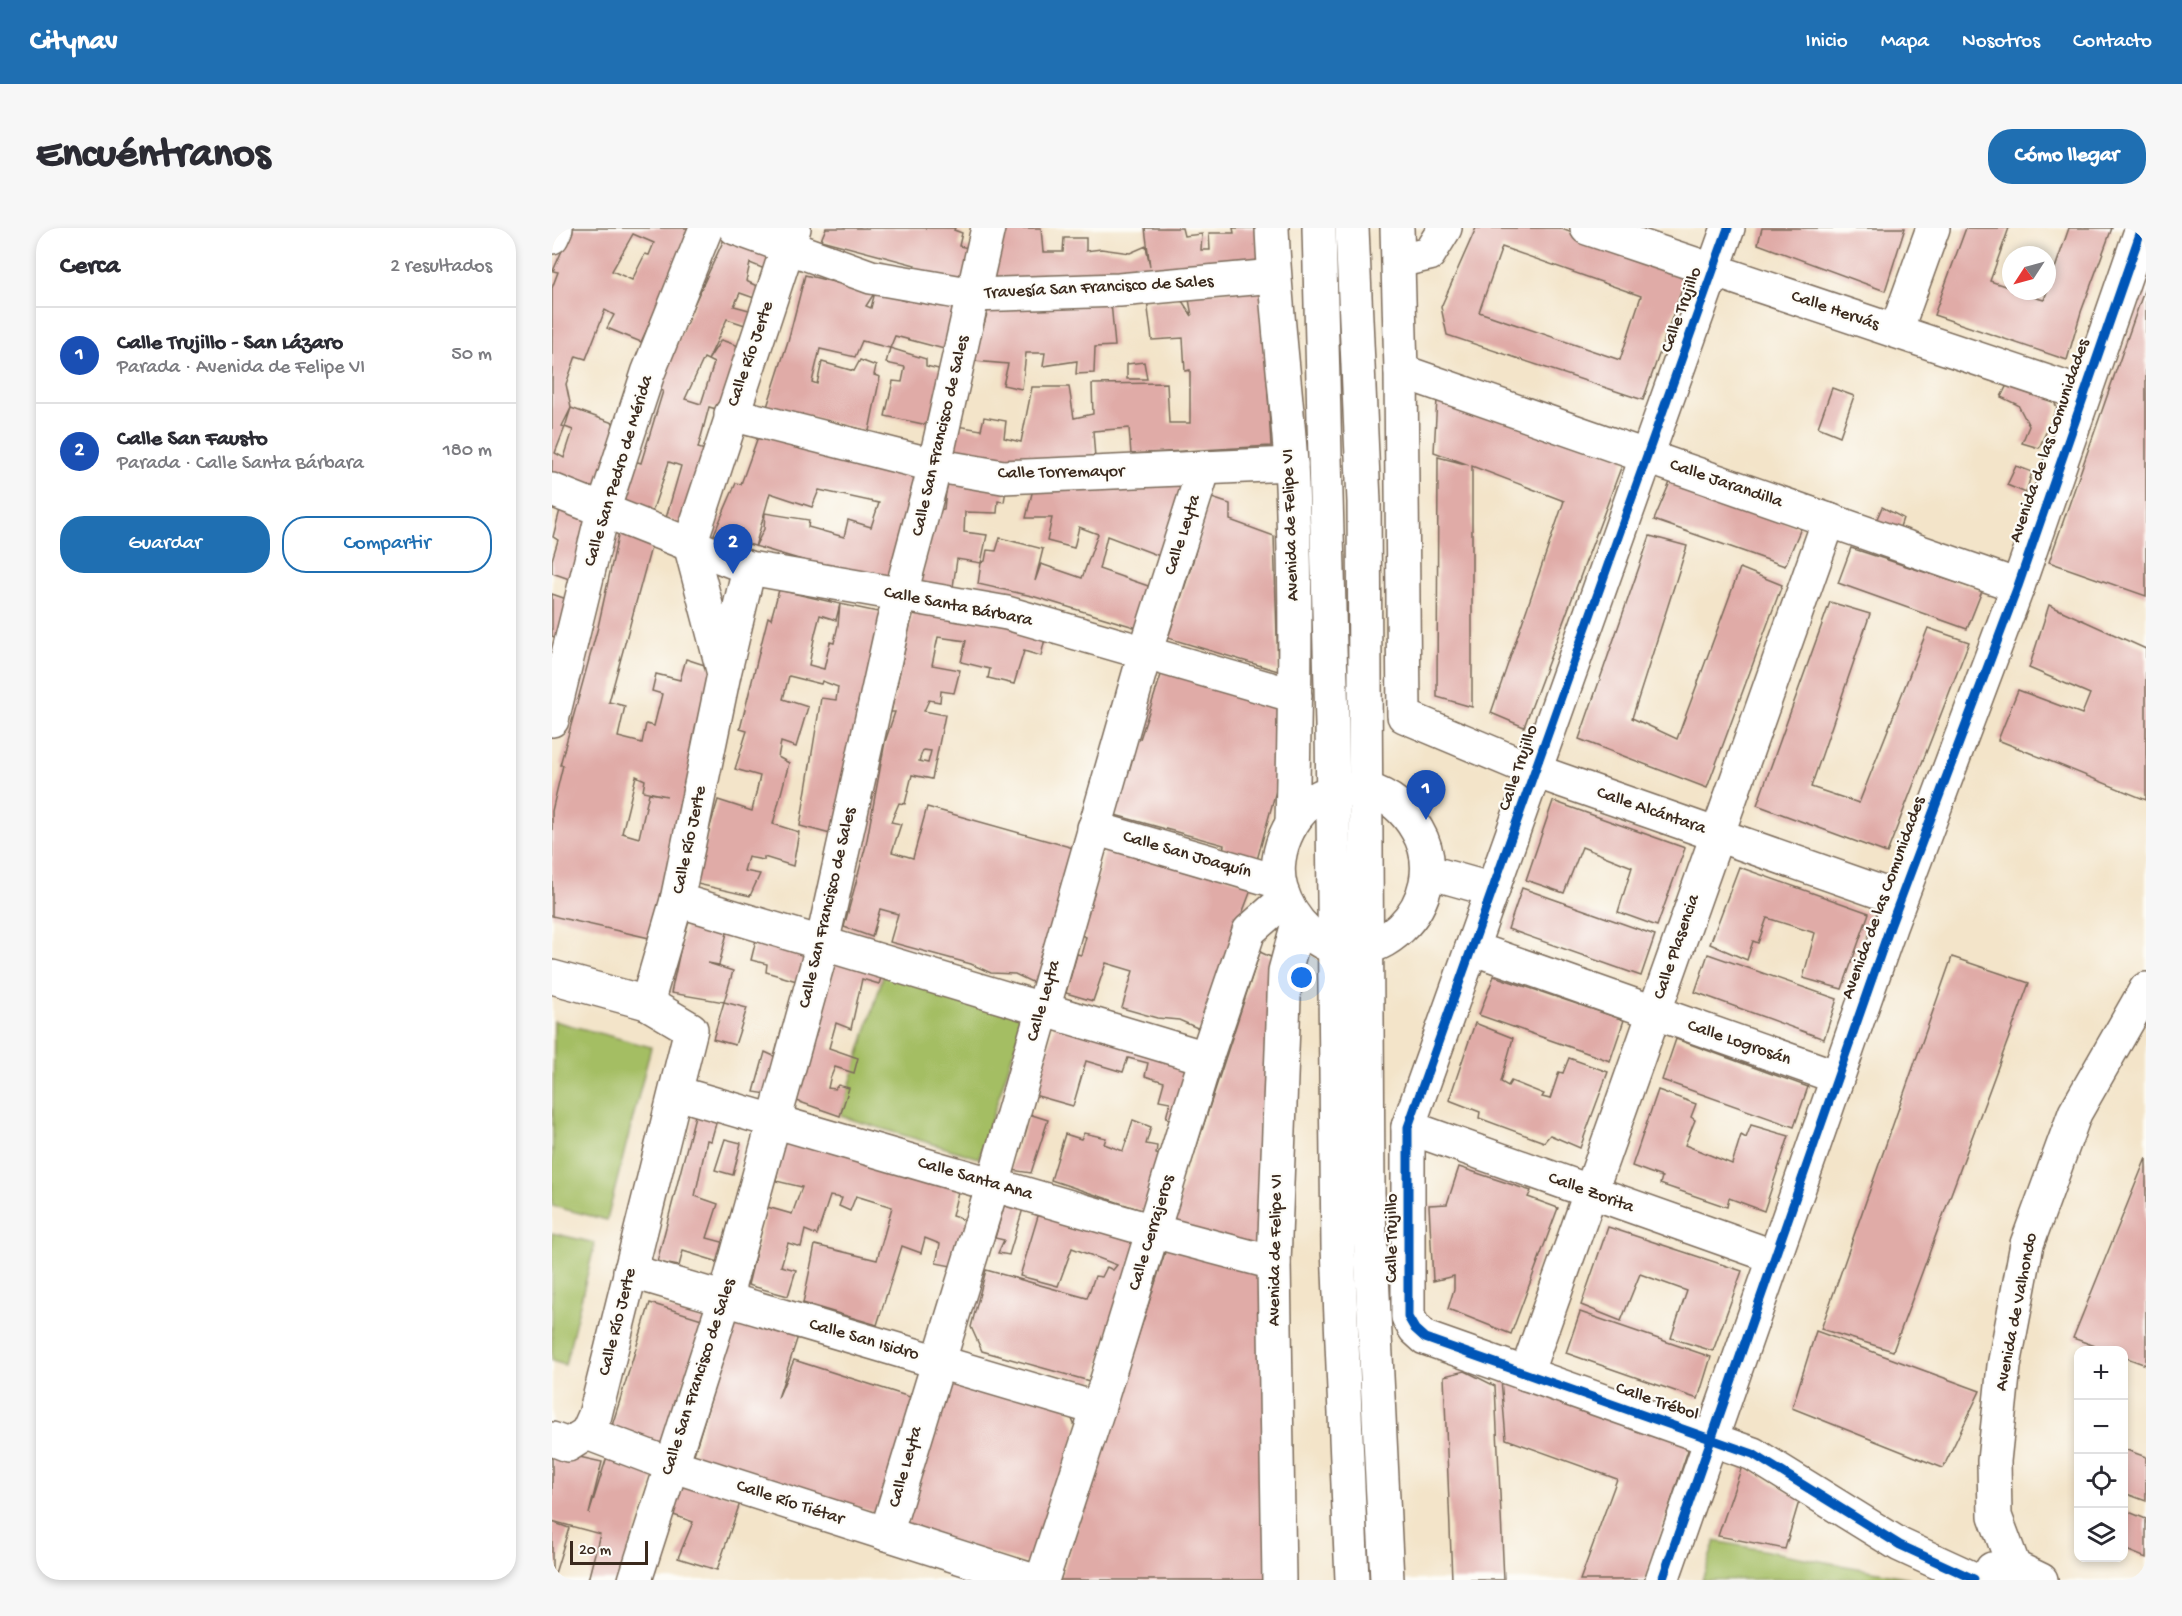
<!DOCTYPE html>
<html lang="es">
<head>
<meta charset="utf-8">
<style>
  body { margin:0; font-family:"Gochi Hand",sans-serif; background:#f7f7f7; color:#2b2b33 }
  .controls { position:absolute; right:18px; bottom:18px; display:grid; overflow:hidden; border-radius:12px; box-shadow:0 3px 9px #0003 }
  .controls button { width:54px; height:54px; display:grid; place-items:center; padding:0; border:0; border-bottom:2px solid #e1e1e2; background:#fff; color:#2b2b33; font:30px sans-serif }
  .compass { position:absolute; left:1450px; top:18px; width:54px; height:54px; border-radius:50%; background:#fff; box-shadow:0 3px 9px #0003; rotate:234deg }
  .scale { position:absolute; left:18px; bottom:15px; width:78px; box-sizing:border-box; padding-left:6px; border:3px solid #3b2a1e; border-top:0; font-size:16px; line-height:21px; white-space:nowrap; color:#3b2a1e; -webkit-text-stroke:4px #fdfcf7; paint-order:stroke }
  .you { position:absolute; left:750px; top:750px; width:21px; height:21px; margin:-15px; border:4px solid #fff; border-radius:50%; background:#1a73e8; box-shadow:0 0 0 9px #1a73e833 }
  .badge { display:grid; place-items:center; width:39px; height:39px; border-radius:50%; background:#1f6fb2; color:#fff; font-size:20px; font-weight:700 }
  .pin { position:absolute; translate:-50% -50px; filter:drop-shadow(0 2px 3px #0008) }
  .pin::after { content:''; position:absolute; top:32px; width:21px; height:18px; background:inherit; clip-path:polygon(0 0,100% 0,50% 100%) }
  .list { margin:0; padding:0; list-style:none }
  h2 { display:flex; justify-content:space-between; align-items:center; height:78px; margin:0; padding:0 24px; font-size:26px }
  h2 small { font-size:20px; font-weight:400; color:#7c7c81 }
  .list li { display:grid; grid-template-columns:39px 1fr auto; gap:18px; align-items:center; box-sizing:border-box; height:96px; padding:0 24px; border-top:2px solid #e1e1e2 }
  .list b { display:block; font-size:22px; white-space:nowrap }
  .list p { margin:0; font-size:20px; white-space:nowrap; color:#7c7c81 }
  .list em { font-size:20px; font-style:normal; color:#7c7c81 }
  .actions { display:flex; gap:12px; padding:18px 24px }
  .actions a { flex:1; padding:14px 0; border:2px solid #1f6fb2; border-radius:24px; text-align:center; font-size:21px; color:#1f6fb2 }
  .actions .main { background:#1f6fb2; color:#fff }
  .icon { flex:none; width:33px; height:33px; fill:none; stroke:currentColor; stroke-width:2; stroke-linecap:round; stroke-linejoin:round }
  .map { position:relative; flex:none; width:1594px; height:1352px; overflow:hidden; border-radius:24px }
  header { display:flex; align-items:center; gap:36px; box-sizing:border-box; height:84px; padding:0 30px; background:#1f6fb2; color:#fff }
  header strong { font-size:28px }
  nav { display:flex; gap:33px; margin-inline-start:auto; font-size:21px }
  .intro { display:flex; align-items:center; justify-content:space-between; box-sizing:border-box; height:144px; padding:0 36px }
  h1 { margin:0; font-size:42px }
  .button { padding:15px 27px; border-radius:24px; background:#1f6fb2; color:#fff; font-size:21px; font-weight:700 }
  main { display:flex; gap:36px; padding:0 36px }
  aside { flex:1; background:#fff; border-radius:24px; box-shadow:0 3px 9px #0003 }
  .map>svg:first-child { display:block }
  .green { fill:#a4be64; stroke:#707441; stroke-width:1.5 }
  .building { fill:#e0aba7; fill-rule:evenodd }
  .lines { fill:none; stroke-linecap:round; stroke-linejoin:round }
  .minor-casing { stroke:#7b6b5a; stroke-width:36 }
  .highway-casing { stroke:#7b6b5a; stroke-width:36 }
  .minor { stroke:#fff; stroke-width:33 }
  .highway { stroke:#fff; stroke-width:33 }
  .cycleway-casing { stroke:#fdfcf7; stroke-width:13 }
  .cycleway { stroke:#0057b8; stroke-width:9 }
  .labels { text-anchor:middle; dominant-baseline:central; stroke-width:4.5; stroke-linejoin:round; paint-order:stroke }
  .street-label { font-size:18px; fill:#3b2a1e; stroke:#fdfcf7 }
</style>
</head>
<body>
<header>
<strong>Citynav</strong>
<nav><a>Inicio</a><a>Mapa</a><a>Nosotros</a><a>Contacto</a></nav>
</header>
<div class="intro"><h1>Encuéntranos</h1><a class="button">Cómo llegar</a></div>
<main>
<aside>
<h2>Cerca<small>2 resultados</small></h2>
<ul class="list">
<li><span class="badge" style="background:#1a4fb4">1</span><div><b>Calle Trujillo - San Lázaro</b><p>Parada · Avenida de Felipe VI</p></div><em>50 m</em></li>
<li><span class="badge" style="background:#1a4fb4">2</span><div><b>Calle San Fausto</b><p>Parada · Calle Santa Bárbara</p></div><em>180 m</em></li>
</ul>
<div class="actions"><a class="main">Guardar</a><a>Compartir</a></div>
</aside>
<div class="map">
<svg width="1594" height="1352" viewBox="0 0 1594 1352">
  <rect width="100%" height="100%" fill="#fdfcf7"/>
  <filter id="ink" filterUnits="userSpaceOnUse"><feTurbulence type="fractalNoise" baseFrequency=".0167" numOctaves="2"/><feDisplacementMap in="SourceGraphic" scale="12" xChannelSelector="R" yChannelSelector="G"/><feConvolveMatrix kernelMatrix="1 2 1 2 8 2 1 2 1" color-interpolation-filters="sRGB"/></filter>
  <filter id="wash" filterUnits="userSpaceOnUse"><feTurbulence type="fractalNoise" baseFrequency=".008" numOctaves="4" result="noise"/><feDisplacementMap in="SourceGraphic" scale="24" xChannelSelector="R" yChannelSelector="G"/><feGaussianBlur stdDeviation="1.35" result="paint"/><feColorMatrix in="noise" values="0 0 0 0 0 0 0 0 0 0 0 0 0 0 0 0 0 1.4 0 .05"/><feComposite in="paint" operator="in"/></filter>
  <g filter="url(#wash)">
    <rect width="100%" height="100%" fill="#f3e4c9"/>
    <!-- green -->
    <g class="green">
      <polygon points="333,742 474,785 427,930 288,888"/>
      <polygon points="2,793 99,819 55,992 0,978"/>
      <polygon points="0,1005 43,1015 13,1137 0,1133"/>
      <polygon points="1163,1313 1358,1350 1150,1352"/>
    </g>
    <g id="blocks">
      <!-- building -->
      <g class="building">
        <path d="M20 0H142L89 114 55 100 62 87 53 82 34 131 24 128 14 156 19 180 10 198 13 199 3 225 12 230 21 202 13 199 19 180 72 199 49 264 0 246V60L6 44 1 43ZM81 6 102 15 97 27 93 26 80 52 60 43Z"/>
        <polygon points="274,0 403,0 402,2 410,5 407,18 421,21 413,57 359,46 363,37 269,12"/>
        <polygon points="451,0 489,0 491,24 511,24 512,10 534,10 534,23 549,21 578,25 594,18 598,39 593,0 630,0 632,8 650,6 649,22 658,22 657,5 682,5 681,0 712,0 710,36 600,50 439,52"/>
        <path d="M924 0H1007L1135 47 1091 172 895 107 889 79ZM950 19 1089 68 1068 132 927 84Z"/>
        <polygon points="1210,0 1353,0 1333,63 1206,16"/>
        <polygon points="1414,0 1457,0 1438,53 1459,60 1459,63 1492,72 1517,0 1560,0 1529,84 1515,132 1382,87"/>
        <path d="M174 7 221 25 215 42 198 35 194 53 207 59 205 71 188 65 182 78 201 83 196 98 175 91 156 132 169 112 187 118 168 182 157 179 146 220 153 222 134 298 114 290 129 238 117 234 100 284 68 273 79 232 89 235 111 163 103 161ZM152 130 162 135 149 176 133 171Z"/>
        <polygon points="253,47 323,64 314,78 319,80 323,64 353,73 354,66 411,79 385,199 333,188 341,153 350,154 353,139 334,135 338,120 374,131 374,138 391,142 396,122 343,108 338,120 310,113 303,129 268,121 260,154 265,156 270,134 302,143 308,132 324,138 322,147 328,149 317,203 215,179 236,113"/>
        <polygon points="1594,57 1594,368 1497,334"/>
        <polygon points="710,60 719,218 579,226 577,200 541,203 543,230 524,234 398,232 405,198 429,202 432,189 454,193 452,210 469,214 480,159 517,159 522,190 541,186 540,156 615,155 617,195 638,195 638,142 633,143 631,110 600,112 595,73 630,73 640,88 636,66"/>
        <polygon points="559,74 563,118 543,119 542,145 524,146 525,133 491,138 493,125 474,125 470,161 451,157 456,136 422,133 437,78"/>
        <polygon points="592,134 595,151 575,151 575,136"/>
        <polygon points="1458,151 1497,162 1505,180 1487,220 1470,215 1477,198 1466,177 1449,169"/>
        <polygon points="1280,160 1302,168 1288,208 1266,199"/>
        <polygon points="885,171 1073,229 972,499 939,485 1012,273 920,238 920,479 885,469 886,229 917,237 882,224"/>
        <path d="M207 206 372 250 347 352 284 342 162 306 184 255 189 256ZM267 262 327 275 319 299 296 292 292 309 256 299 257 292 213 285 212 301 203 319 218 265 260 279Z"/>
        <polygon points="1464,238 1480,244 1474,265 1455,257"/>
        <polygon points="637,249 613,330 555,308 547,341 605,361 592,402 480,368 426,356 429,335 433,333 435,322 444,323 448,310 491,321 483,353 489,336 530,350 546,306 527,299 522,320 495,313 500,290 474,290 481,261"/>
        <polygon points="1119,252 1249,300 1233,338 1102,292"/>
        <polygon points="395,255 454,262 452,274 446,273 445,285 413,284 412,304 435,307 429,335 405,331 401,359 368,355 383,283 392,281"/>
        <polygon points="657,269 678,276 678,292 722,308 726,443 616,410 641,333"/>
        <polygon points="9,278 42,289 26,354 0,345 0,332 6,312 1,309"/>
        <polygon points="1330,279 1351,290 1347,302 1324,293"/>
        <path d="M68 299 101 312 57 474 73 478 66 509 90 515 94 496 102 498 110 466 100 463 104 446 128 452 134 431 168 442 102 711 0 688V583L11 537H8L46 399ZM84 548 93 552 91 563 115 568 97 565 87 610 70 605Z"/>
        <polygon points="1098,308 1135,318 1080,490 1125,511 1188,340 1230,357 1155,560 1027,511"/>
        <polygon points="1299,320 1430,363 1415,401 1286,355"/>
        <polygon points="227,362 288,376 284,392 268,387 263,406 257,437 272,441 278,414 282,415 286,397 288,376 340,387 286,608 248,598 269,470 284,472 286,459 270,453 269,456 237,448 231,471 256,479 244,519 229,514 226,529 237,535 221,596 247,604 241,638 212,629 212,632 196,629 192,643 208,646 198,668 141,655 166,572 200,583 208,548 183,541 195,503 188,501 216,389 219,391"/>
        <polygon points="0,366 23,374 11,413 0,408"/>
        <polygon points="1278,374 1318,386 1259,559 1307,575 1376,400 1417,414 1335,625 1205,577"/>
        <polygon points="1497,377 1594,421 1594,572 1446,512 1466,462 1530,486 1538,466 1477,440"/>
        <path d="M362 378 495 402 489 428 472 423 462 456 436 450 438 441 409 434 414 413 386 409 380 437 408 442 402 465 389 463 388 474 377 472 372 483 393 487 380 551 360 547 353 576 347 575 339 594 349 596 340 624 361 630 375 579 525 621 486 757 463 746 439 745 419 736 338 714 346 686 328 681 320 709 292 699 314 617 333 514 343 484H339ZM371 522 379 523 376 535 367 533Z"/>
        <polygon points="613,435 725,469 728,548 705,632 671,623 672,617 563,587 585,510 588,511"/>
        <polygon points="1001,573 1133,620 1105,698 1066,684 1080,639 1030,619 1012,665 974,652"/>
        <polygon points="556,614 701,657 673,730 650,802 627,792 605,790 570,780 581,743 554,735 541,773 514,765 525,726 529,727 534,709 529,707"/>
        <polygon points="1187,639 1317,685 1290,761 1251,750 1263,705 1215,690 1206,715 1201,713 1195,732 1158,716"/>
        <polygon points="970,660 1103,707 1089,748 956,701"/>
        <polygon points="136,686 177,697 167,737 156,735 181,743 172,774 119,765"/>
        <polygon points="207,700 261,716 248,754 214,744 215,736 199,732"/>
        <polygon points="287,720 333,738 327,756 310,751 299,801 284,795 277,820 306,830 302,845 283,839 278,851 276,860 283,861 286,857 297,860 288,888 245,873"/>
        <polygon points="708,724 723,731 712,1025 619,997"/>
        <polygon points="1156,726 1285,771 1272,811 1143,764"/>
        <polygon points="1400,729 1477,755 1341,1123 1269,1101"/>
        <polygon points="942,748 1072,792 1058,833 927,787"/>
        <polygon points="172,774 195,780 183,817 161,811"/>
        <polygon points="505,792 644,827 623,892 614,890 618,874 607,872 612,854 593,848 596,835 576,830 571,844 534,833 521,878 482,867"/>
        <polygon points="923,795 961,810 949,854 956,858 959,853 992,866 990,869 998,871 1007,844 1011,845 1017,830 1056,844 1028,920 998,907 992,914 927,890 928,884 897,872"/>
        <polygon points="1124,811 1256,859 1242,899 1110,852"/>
        <polygon points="213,824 226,830 215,866 202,864"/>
        <polygon points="1106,862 1144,876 1139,889 1143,892 1133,917 1180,936 1189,907 1194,910 1199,897 1237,908 1212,983 1177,970 1175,979 1108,956 1110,949 1080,938"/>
        <polygon points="145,880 166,888 159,913 155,912 143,968 166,976 155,1010 174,1015 170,1035 131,1023 127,1038 105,1034"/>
        <polygon points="477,886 496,892 479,945 459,942"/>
        <polygon points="581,892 599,899 594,916 605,918 604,926 611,928 592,983 499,952 513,906 529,911 532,905 554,910 552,916 571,923"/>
        <polygon points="237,904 409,952 400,988 416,993 404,1039 384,1035 388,1016 373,1010 369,1025 350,1018 325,1097 251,1075 263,1017 325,1032 340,979 304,968 298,983 287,978 290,970 278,968 265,1007 253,1002 249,1019 236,1015 229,1038 244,1042 236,1068 196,1057 215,979 240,986 250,959 224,953 228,929"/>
        <polygon points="173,911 189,915 181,947 163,942"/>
        <polygon points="1594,930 1594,1137 1572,1129 1572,1122 1554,1122 1521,1110"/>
        <polygon points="907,939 979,963 976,969 1006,980 959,1106 896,1081 902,1061 902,1048 881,1053 877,977 895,976"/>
        <polygon points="455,967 473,974 457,1027 446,1025 452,1012 443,1010"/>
        <polygon points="493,976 587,1009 541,1154 430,1123 419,1099 434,1042 535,1070 543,1048 550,1049 555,1039 561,1042 565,1037 520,1020 506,1058 468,1048 486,988"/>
        <polygon points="1056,999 1190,1043 1161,1123 1119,1110 1135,1063 1088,1046 1069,1093 1029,1077"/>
        <polygon points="617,1012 719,1040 719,1352 508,1352"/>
        <polygon points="98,1075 153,1092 110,1219 59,1201"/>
        <polygon points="185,1084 248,1102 226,1170 242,1132 364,1171 329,1286 140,1233"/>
        <polygon points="1028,1084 1159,1129 1146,1171 1014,1125"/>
        <polygon points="1264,1103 1428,1163 1391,1240 1240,1180"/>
        <polygon points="913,1143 943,1158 952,1352 900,1352 892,1148"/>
        <polygon points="415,1148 511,1170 525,1203 483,1337 353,1301 397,1155"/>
        <polygon points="949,1151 1138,1216 1093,1352 1028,1352 1065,1251 954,1211"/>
        <polygon points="58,1219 105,1239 67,1352 36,1352 48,1306 0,1293 0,1223 50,1234 37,1286"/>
        <polygon points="1572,1221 1594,1229 1594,1273 1572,1265"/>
        <polygon points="1190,1238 1248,1270 1233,1321 1166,1308"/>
        <polygon points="132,1252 189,1272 165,1342 126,1330 141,1294 119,1286"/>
        <polygon points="1572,1282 1594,1291 1594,1330 1572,1321"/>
        <polygon points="0,1294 17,1300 1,1352 0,1352"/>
      </g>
    </g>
  </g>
  <g filter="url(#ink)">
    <use href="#blocks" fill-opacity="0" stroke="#7b6b5a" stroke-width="1.5"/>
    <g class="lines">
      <!-- minor casing -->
      <g class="minor-casing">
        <g id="minor">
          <polyline points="183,0 319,49 422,67 567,62 722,48"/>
          <path d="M720 0C723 79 734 157 739 236 745 355 743 476 740 595"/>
          <polyline points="845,0 849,143 852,488 983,543 1348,671"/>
          <polyline points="1035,0 1531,166"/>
          <polyline points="1176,0 856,899 856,1089 863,1101 873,1110 1201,1226 1348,1317 1422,1351"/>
          <polyline points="0,9 4,0"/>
          <polyline points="846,33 877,26 893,0"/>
          <polyline points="1344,103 1381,0"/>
          <polyline points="849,143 1466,358"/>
          <polyline points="179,186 381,237 451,249 739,236"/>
          <polyline points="0,262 197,340 455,385 743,468"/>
          <polyline points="173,442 197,340"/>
          <polyline points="0,492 51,283 96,145 154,0"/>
          <polyline points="542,600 727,654"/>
          <polyline points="877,644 941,662"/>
          <polyline points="125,672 654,830"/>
          <polyline points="920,720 1285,849"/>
          <polyline points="0,749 95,775"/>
          <polyline points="125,865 601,1003 722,1035"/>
          <polyline points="856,899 1223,1029"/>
          <polyline points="78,1043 546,1181"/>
          <polyline points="974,1146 1277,292"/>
          <polyline points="35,1205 43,1187 139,801 95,775 125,672 172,446 138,316 242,0"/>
          <polyline points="35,1205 119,1237 479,1352"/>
          <polyline points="0,1211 16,1217 35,1205"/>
          <polyline points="334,1306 441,956 593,425 652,240"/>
          <polyline points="1462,1339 1443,1288 1442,1233 1452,1138 1475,1016 1523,885 1594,761"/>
          <polyline points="1440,1341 1462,1339 1489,1352"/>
          <polyline points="83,1352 173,1071 266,734 341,395 378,257 436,0"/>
          <polyline points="490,1352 546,1181 654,830 697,703 732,672"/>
          <polyline points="727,1352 722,1035 733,743 746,695"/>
          <polyline points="1110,1352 1338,699 1466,358 1590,0"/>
        </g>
      </g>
      <!-- highway casing -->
      <g class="highway-casing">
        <g id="highway">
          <polyline points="767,0 780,496 786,1019 800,1352"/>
          <polyline points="800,0 812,274 816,965 835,1352"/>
          <path d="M814 561C838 568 853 581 865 602 906 671 817 761 755 703 743 692 734 677 729 661 718 624 742 573 782 563 792 561 804 562 814 561Z"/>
        </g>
      </g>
      <!-- minor -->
      <use href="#minor" class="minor"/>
      <!-- highway -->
      <use href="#highway" class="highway"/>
      <!-- cycleway casing -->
      <g class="cycleway-casing">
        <g id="cycleway">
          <polyline points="1176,0 856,899 856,1089 863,1101 873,1110 1201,1226 1348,1317 1422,1351"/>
          <polyline points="1110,1352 1338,699 1466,358 1590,0"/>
        </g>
      </g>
      <!-- cycleway -->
      <use href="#cycleway" class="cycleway"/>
    </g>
  </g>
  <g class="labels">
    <!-- street labels -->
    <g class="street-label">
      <text transform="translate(547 60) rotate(-3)">Travesía San Francisco de Sales</text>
      <text transform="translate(1130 82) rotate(-70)">Calle Trujillo</text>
      <text transform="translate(1283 83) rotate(19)">Calle Hervás</text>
      <text transform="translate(199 126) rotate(-71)">Calle Río Jerte</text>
      <text transform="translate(389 208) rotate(-77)">Calle San Francisco de Sales</text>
      <text transform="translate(1498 213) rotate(-71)">Avenida de las Comunidades</text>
      <text transform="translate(67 243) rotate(-73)">Calle San Pedro de Mérida</text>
      <text transform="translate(509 245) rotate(-1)">Calle Torremayor</text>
      <text transform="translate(1174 256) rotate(19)">Calle Jarandilla</text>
      <text transform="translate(739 297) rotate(-92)">Avenida de Felipe VI</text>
      <text transform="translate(631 307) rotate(-72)">Calle Leyta</text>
      <text transform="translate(406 379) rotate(11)">Calle Santa Bárbara</text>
      <text transform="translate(967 540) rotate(-71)">Calle Trujillo</text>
      <text transform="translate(1099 583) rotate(19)">Calle Alcántara</text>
      <text transform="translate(138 612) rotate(-78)">Calle Río Jerte</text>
      <text transform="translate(635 627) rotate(16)">Calle San Joaquín</text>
      <text transform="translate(1332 670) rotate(-70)">Avenida de las Comunidades</text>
      <text transform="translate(276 680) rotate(-77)">Calle San Francisco de Sales</text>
      <text transform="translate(1125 719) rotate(-71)">Calle Plasencia</text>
      <text transform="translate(492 773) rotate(-74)">Calle Leyta</text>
      <text transform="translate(1187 815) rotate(19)">Calle Logrosán</text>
      <text transform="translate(423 951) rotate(16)">Calle Santa Ana</text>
      <text transform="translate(1039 965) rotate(20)">Calle Zorita</text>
      <text transform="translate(600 1005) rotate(-73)">Calle Cerrajeros</text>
      <text transform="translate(840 1010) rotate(-90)">Calle Trujillo</text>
      <text transform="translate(724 1022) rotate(-89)">Avenida de Felipe VI</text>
      <text transform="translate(1465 1084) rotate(-79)">Avenida de Valhondo</text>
      <text transform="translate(66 1094) rotate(-76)">Calle Río Jerte</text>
      <text transform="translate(312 1112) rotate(16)">Calle San Isidro</text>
      <text transform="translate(147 1149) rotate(-72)">Calle San Francisco de Sales</text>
      <text transform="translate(1105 1174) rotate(19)">Calle Trébol</text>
      <text transform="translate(354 1239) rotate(-74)">Calle Leyta</text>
      <text transform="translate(238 1275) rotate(18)">Calle Río Tiétar</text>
    </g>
  </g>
</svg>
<div class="controls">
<button>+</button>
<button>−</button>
<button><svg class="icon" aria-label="locate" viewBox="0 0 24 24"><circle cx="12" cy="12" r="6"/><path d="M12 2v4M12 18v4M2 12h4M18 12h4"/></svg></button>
<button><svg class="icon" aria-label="layers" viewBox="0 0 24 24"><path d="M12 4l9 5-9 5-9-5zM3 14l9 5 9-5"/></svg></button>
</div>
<svg class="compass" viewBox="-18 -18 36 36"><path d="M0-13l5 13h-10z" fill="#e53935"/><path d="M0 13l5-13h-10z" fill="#7c7c81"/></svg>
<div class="scale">20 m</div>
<div class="you"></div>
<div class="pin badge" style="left:874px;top:592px;background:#1a4fb4">1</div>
<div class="pin badge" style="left:181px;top:346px;background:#1a4fb4">2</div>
</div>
</main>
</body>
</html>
